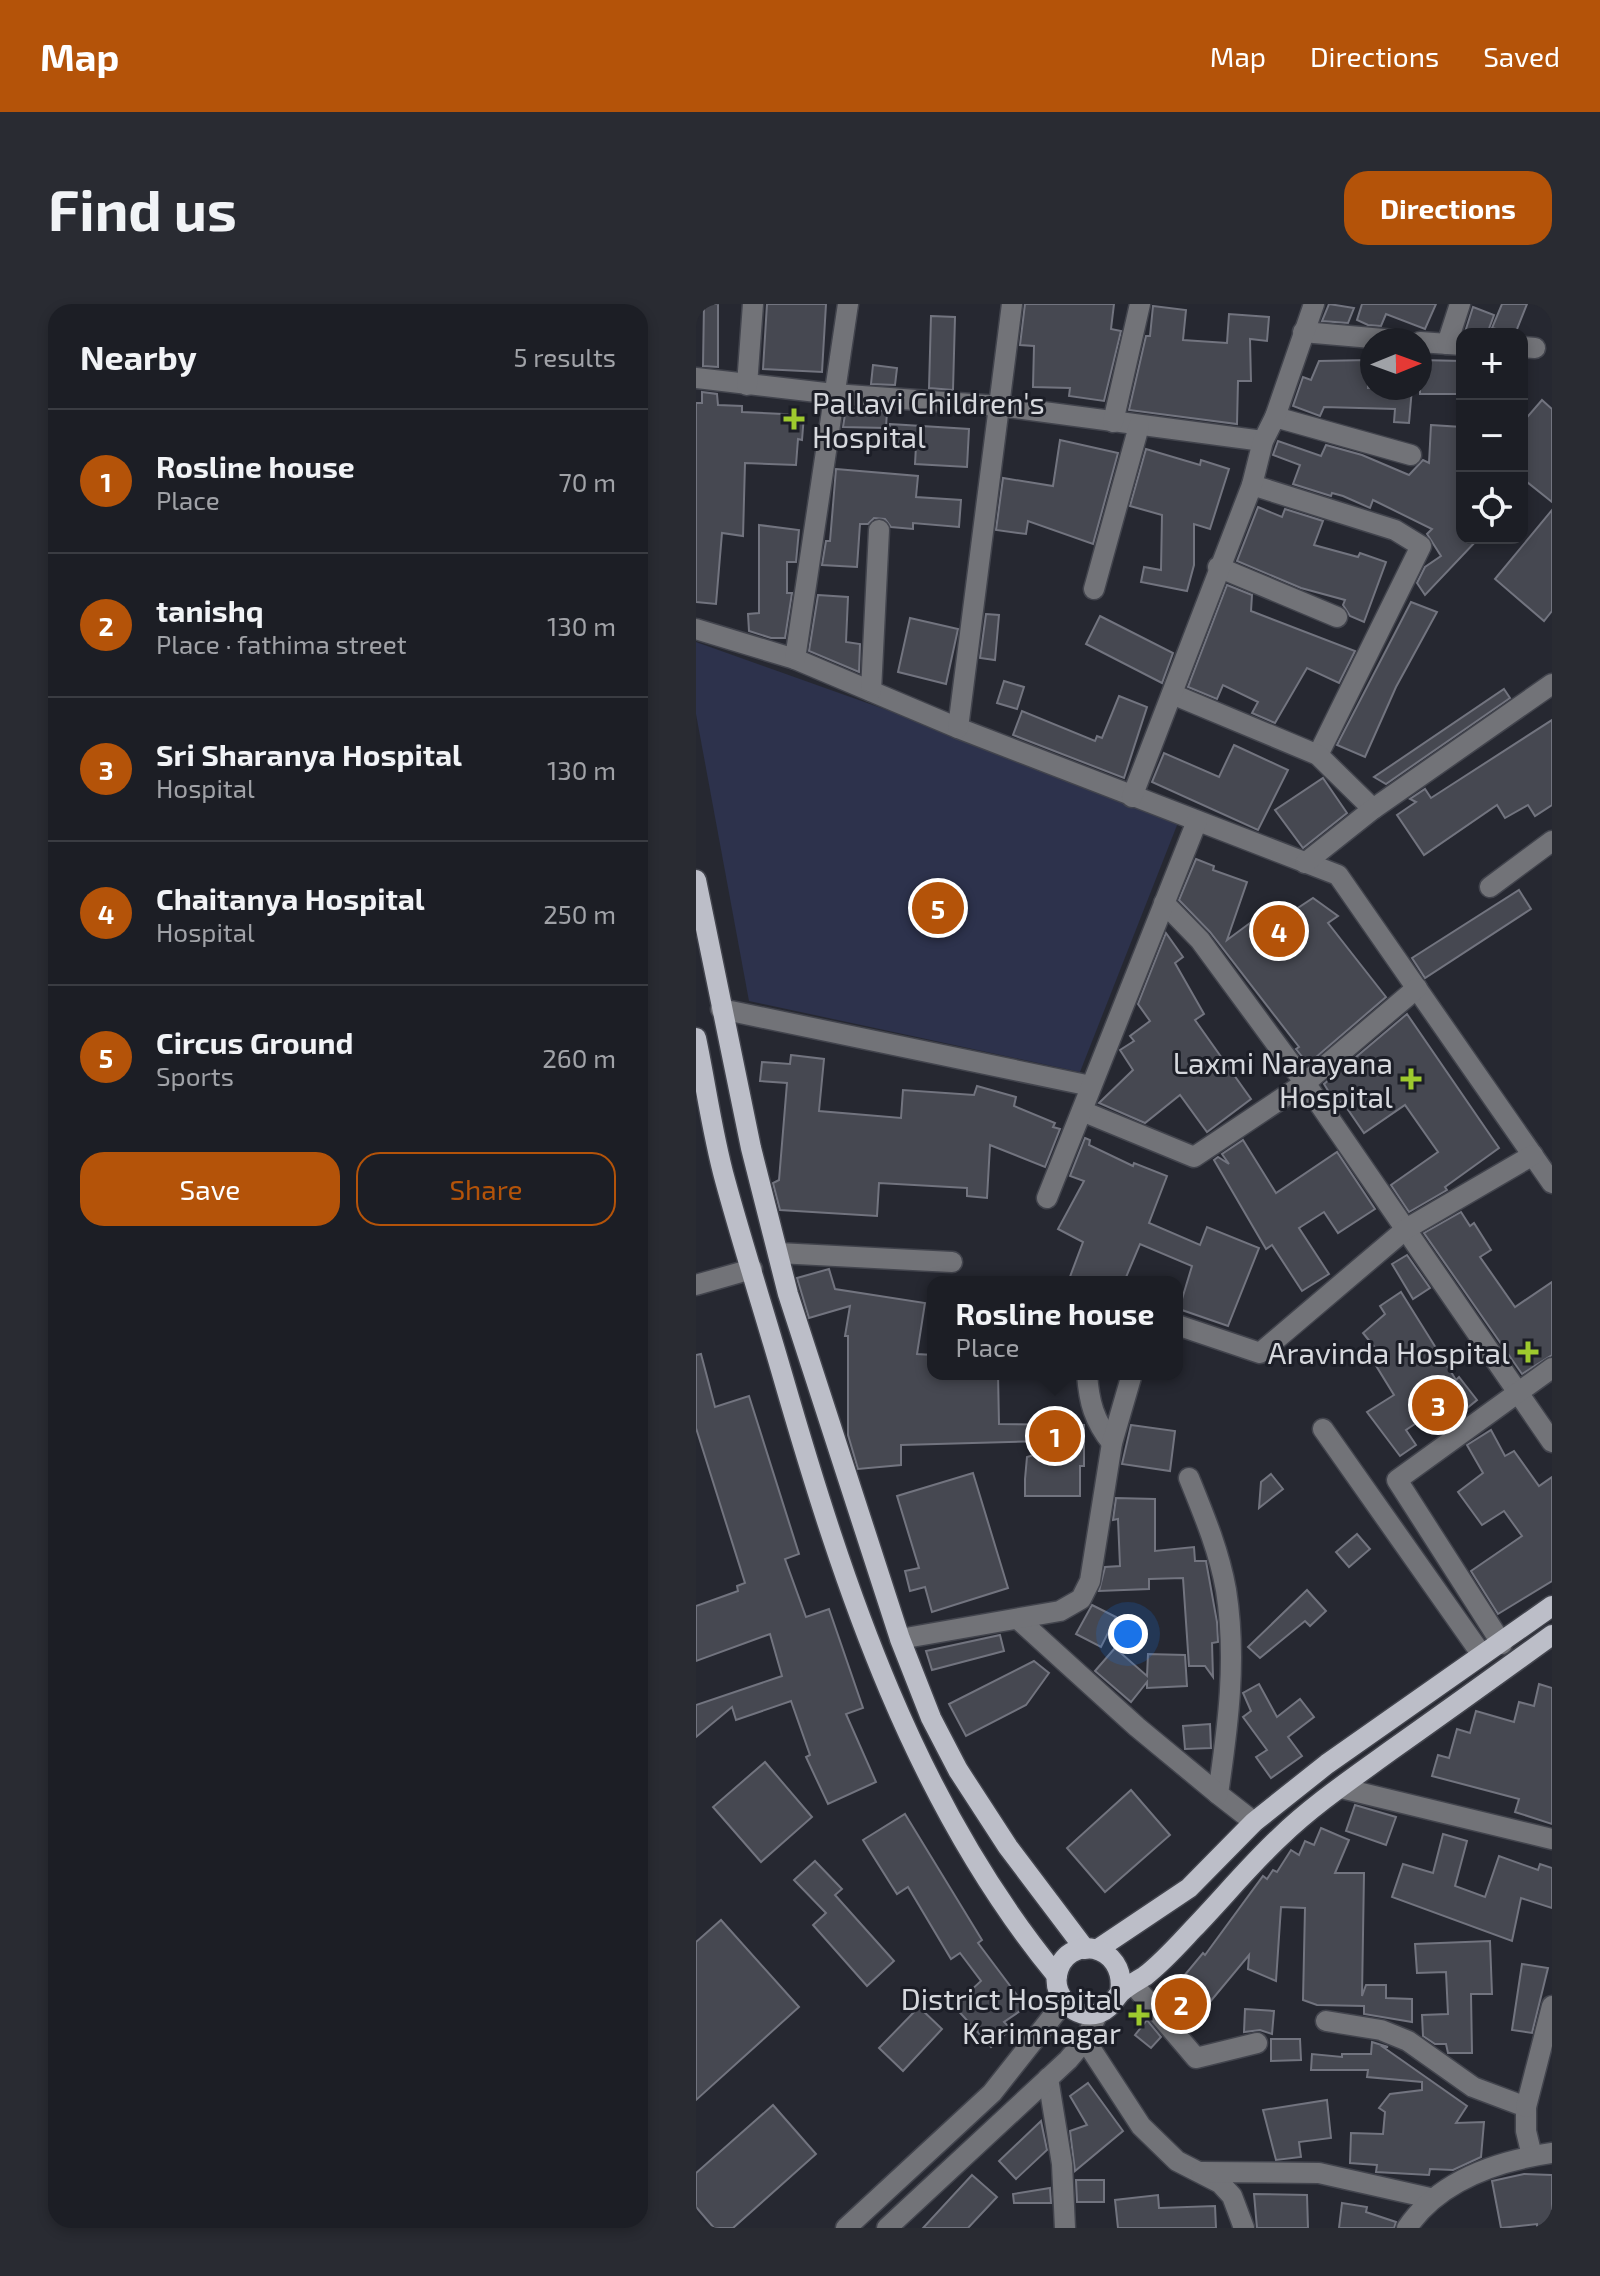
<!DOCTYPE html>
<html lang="en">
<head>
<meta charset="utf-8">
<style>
  body { margin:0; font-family:"Exo 2",sans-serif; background:#292b32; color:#f1f3f6 }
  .controls { position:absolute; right:24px; top:24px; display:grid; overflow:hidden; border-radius:16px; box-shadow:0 4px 12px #0003 }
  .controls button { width:72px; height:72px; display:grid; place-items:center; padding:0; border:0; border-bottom:2px solid #3a3c42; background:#1c1e25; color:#f1f3f6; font:40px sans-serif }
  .compass { position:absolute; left:664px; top:24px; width:72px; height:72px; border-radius:50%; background:#1c1e25; box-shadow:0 4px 12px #0003; rotate:89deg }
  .you { position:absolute; left:432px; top:1330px; width:28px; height:28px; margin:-20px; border:6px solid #fff; border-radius:50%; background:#1a73e8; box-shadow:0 0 0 12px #1a73e833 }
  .badge { display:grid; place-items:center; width:52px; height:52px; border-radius:50%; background:#b45309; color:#fff; font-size:26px; font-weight:700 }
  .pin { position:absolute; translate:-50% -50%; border:4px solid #fff; box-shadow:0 2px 8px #0006 }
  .popup { position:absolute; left:231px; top:972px; width:256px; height:104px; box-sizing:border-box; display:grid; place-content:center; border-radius:16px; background:#1c1e25; filter:drop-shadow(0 2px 6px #0005); font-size:26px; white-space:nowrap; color:#a0a2a7 }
  .popup b { font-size:30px; color:#f1f3f6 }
  .popup::after { content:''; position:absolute; left:50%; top:100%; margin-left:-16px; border:16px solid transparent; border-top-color:#1c1e25 }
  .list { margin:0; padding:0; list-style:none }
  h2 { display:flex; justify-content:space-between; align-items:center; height:104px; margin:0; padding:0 32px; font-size:34px }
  h2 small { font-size:26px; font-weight:400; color:#a0a2a7 }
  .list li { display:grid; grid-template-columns:52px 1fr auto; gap:24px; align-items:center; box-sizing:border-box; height:144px; padding:0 32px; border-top:2px solid #3a3c42 }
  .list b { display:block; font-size:30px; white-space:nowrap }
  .list p { margin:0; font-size:26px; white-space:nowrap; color:#a0a2a7 }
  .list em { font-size:26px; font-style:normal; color:#a0a2a7 }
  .actions { display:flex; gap:16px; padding:24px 32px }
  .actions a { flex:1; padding:18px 0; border:2px solid #b45309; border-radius:24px; text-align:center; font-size:28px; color:#b45309 }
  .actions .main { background:#b45309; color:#fff }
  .icon { flex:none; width:44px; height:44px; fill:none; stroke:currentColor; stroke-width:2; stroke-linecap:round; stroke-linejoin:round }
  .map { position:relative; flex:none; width:856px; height:1924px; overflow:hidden; border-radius:24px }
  header { display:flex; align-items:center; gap:48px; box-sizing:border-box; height:112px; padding:0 40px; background:#b45309; color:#fff }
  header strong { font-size:38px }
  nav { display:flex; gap:44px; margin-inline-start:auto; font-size:28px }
  .intro { display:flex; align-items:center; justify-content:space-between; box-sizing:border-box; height:192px; padding:0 48px }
  h1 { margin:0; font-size:56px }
  .button { padding:20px 36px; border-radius:24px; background:#b45309; color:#fff; font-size:28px; font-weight:700 }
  main { display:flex; gap:48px; padding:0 48px }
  aside { flex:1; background:#1c1e25; border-radius:24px; box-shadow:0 4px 12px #0003 }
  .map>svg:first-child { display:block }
  .grass { fill:#2d324c }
  .building { fill:#464851; stroke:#72747f; stroke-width:2 }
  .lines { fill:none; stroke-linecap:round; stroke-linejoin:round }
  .minor-casing { stroke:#42444d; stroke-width:23 }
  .major-casing { stroke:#42444d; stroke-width:23 }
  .minor { stroke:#727378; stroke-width:20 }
  .major { stroke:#bcbec8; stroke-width:20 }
  .poi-dot { fill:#9eca2e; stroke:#1c1e27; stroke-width:3 }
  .labels { text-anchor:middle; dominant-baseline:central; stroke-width:6; stroke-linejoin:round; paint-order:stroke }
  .poi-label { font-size:30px; fill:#d6d8dd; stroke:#1c1e27; text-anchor:end }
</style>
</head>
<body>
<header>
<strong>Map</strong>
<nav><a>Map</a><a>Directions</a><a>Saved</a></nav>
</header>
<div class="intro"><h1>Find us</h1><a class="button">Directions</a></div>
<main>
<aside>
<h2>Nearby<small>5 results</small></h2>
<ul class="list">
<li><span class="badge">1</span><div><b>Rosline house</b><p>Place</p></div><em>70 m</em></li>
<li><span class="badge">2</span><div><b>tanishq</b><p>Place · fathima street</p></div><em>130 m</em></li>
<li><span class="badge">3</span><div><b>Sri Sharanya Hospital</b><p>Hospital</p></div><em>130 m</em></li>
<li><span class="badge">4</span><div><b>Chaitanya Hospital</b><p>Hospital</p></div><em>250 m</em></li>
<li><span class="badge">5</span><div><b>Circus Ground</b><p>Sports</p></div><em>260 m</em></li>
</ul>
<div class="actions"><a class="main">Save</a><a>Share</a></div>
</aside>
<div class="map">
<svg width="856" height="1924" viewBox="0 0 856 1924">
  <rect width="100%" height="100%" fill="#262831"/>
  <!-- grass -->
  <polygon class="grass" points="0,338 485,511 384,768 53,697 0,410"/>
  <!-- building -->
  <g class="building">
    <polygon points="8,0 22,0 22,63 7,62"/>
    <polygon points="71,0 130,0 126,68 67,65"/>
    <polygon points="329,0 418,0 415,25 425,27 408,97 373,92 374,84 337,83 338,42 324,41"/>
    <polygon points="633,0 658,4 652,19 626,17"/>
    <polygon points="666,0 740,0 729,25 690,10 685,22 672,21 661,16"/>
    <polygon points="806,0 831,0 819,30 796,24"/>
    <polygon points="457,2 490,6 487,36 531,39 533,10 573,13 571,37 554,35 555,77 542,77 541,120 433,106 450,32 454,32"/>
    <polygon points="777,3 798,11 791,30 769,28"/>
    <polygon points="235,12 259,13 257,86 233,84"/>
    <polygon points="672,56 672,84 716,84 713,119 698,118 699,105 628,103 624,112 597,102 607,73 615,76 623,57"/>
    <polygon points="724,56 766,57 766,90 724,90"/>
    <polygon points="177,61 201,64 199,81 175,80"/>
    <polygon points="6,88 21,90 22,101 46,102 46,108 108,111 106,136 102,135 100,161 49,159 47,232 26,229 20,300 0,298 0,99 6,99"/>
    <polygon points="846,96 856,105 856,198 826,174 826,119"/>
    <polygon points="150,104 191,107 190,124 147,123"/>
    <polygon points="194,120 273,125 271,163 219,160 220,142 193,140"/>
    <polygon points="735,121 766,123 766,234 783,234 729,291 721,279 729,263 745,252 731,230 736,225 677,196 674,204 647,192 636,189 635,192 597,180 604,161 577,151 582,137 625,152 630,141 666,151 713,171 727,156 733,159"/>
    <polygon points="364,136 422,149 397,240 332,217 330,230 300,226 307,174 357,182"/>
    <polygon points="450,145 504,161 505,156 533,165 514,225 498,220 498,261 491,287 445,278 448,263 465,266 466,211 434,202"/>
    <polygon points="140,165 222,172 220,193 265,196 263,223 217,219 217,225 195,223 189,215 178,214 172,220 164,220 161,263 126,261 130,237 134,237"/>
    <polygon points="562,203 586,213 589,205 627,217 618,241 662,253 664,249 690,258 668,318 654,312 647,301 649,296 605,284 541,257"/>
    <polygon points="856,206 856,307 848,317 799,275"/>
    <polygon points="63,221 103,226 100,258 91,258 91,289 96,289 89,334 75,334 53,327 52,310 63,309"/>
    <polygon points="531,281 556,291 555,307 659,347 643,379 611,364 579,419 556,409 562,398 527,381 521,395 492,383"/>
    <polygon points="122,291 152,293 150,338 164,340 163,368 113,347"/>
    <polygon points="715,298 741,308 700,383 669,453 641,441"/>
    <polygon points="290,310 303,311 299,356 284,354"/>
    <polygon points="404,312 477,349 466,379 390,340"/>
    <polygon points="214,314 262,325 250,380 202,368"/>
    <polygon points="308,377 328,383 321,405 301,399"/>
    <polygon points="808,385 814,394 690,480 678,473"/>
    <polygon points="423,392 451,403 428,474 317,431 326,407 399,437 401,432 406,434"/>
    <polygon points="856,416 856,501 839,512 832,501 809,514 801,501 728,551 701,511 720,498 714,495 729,485 735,494"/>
    <polygon points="538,441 592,466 562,526 456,478 468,449 523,473"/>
    <polygon points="627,474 651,509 607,544 579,506"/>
    <polygon points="500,555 518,562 517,566 551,578 531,636 558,616 567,627 617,594 642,612 632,619 690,693 612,760 600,745 603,743 514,628 483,596"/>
    <polygon points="823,586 835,605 729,674 716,654"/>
    <polygon points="470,629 487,653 479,659 508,710 499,716 555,795 511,828 484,791 449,819 403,799 437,766 424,746 438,737 434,732 454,717 442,700"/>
    <polygon points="711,710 803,844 749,883 751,886 713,908 695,881 742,848 709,801 668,829 646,797 641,801 628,780"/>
    <polygon points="95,751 128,755 123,807 205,814 207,786 278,791 281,782 320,793 318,802 359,819 357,823 364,825 349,863 294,841 291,894 271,892 271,884 183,879 181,912 84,906 77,879 83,876 91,779 64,777 66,758 94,760"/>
    <polygon points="389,834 394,836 393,841 437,862 438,859 471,872 453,919 504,941 511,923 563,944 532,1022 483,1005 496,962 444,940 428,978 372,978 387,938 362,925 388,877 374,872"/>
    <polygon points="547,836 580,889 641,848 679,905 642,929 628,908 603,924 633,970 606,987 576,941 570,945 518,856 522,853 533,860 526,850"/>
    <polygon points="765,908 774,922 778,919 795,946 784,953 819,1003 856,978 856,1051 826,1070 728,929"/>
    <polygon points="711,951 734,984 717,995 696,960"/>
    <polygon points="133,965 139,985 229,999 221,1050 237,1051 237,1070 302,1070 303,1120 388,1121 388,1162 384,1162 384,1192 329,1192 329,1175 331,1153 387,1136 205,1141 205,1161 162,1165 152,1131 152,1032 149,1032 154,1002 113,1014 101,974"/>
    <polygon points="705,988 760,1076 763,1073 781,1096 749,1122 738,1107 710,1126 720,1141 704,1152 671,1108 698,1091 679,1060 688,1055 667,1029 689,1010 684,1002"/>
    <polygon points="5,1050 19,1103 53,1092 103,1250 89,1255 110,1313 133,1305 167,1404 150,1410 180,1478 132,1500 110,1453 114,1451 95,1397 40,1416 36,1403 0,1433 0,1401 86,1372 74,1330 0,1357 0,1302 42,1287 41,1282 49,1279 0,1124 0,1051"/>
    <polygon points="435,1121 479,1127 474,1167 426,1160"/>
    <polygon points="795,1126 809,1152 818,1147 843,1182 856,1173 856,1277 802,1310 775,1267 826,1232 808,1207 786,1221 762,1188 787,1169 771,1141"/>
    <polygon points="277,1169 312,1284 236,1308 229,1283 214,1287 209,1267 223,1264 201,1192"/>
    <polygon points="575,1170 587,1185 563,1204 565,1178"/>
    <polygon points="420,1194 459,1195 459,1247 498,1243 499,1257 510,1257 521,1318 522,1338 516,1339 517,1373 509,1362 493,1362 487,1274 453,1275 453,1285 403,1287 409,1263 424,1262 422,1215 417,1216"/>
    <polygon points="661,1230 674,1245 653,1263 640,1248"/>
    <polygon points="611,1286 630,1307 614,1322 609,1317 564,1354 552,1343"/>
    <polygon points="396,1301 420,1313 405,1343 380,1330"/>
    <polygon points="304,1331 308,1347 236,1366 230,1347"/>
    <polygon points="419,1344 451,1372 452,1350 489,1351 491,1382 451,1384 451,1378 435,1398 399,1367"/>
    <polygon points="338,1357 353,1369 330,1401 270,1432 253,1400"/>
    <polygon points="563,1380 581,1413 604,1395 618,1413 592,1433 606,1452 575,1474 560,1453 571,1446 547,1413 555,1407 547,1389"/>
    <polygon points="843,1380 856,1384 856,1520 819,1508 823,1495 736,1472 742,1451 753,1454 761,1425 774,1429 780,1407 818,1418 823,1398 838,1402"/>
    <polygon points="514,1420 515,1444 489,1445 487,1422"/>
    <polygon points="69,1458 116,1513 65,1558 17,1503"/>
    <polygon points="435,1486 474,1531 409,1588 371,1544"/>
    <polygon points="659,1501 700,1513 690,1541 650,1527"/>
    <polygon points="209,1510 286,1636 282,1639 330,1703 308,1718 315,1725 295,1743 258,1702 285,1677 264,1649 255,1655 212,1583 201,1590 167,1536"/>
    <polygon points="625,1524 653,1536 639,1569 668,1569 666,1692 670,1681 690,1681 690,1694 716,1695 716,1718 668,1710 668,1702 621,1701 607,1696 609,1604 585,1603 580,1677 552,1665 553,1651 514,1698 508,1698 489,1720 468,1696 507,1649 509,1651 567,1572 571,1575 577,1566 581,1568 595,1546 603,1551 609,1537 618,1541"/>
    <polygon points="747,1530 771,1537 759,1582 789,1593 803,1552 842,1566 844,1560 856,1564 856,1604 825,1594 816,1637 696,1593 707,1560 737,1569"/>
    <polygon points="119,1557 146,1585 139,1591 198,1657 171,1682 117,1621 130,1609 98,1576"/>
    <polygon points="25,1616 103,1703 0,1796 0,1638"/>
    <polygon points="794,1637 796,1690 775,1690 776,1749 752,1749 750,1740 739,1740 727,1732 726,1711 752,1710 750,1668 721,1669 719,1640"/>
    <polygon points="826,1660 852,1664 836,1729 816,1726"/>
    <polygon points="223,1703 246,1725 207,1767 183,1744"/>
    <polygon points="549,1705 578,1707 576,1730 564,1726 548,1728"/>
    <polygon points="451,1716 465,1733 455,1744 439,1731"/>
    <polygon points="575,1735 604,1735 605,1756 575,1757"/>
    <polygon points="676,1738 692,1743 687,1743 771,1802 760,1819 788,1818 785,1853 757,1866 734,1865 733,1871 680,1868 681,1861 654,1859 655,1829 687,1830 689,1808 683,1804 694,1790 726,1786 726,1778 671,1773 672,1766 615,1766 616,1750 646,1753 646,1750 675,1750"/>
    <polygon points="392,1779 427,1827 379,1867 374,1827 391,1821 374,1792"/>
    <polygon points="631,1796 635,1834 603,1838 605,1853 580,1856 567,1806"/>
    <polygon points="77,1801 120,1850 37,1924 18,1924 0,1903 0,1869"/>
    <polygon points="345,1817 351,1846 320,1875 303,1857"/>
    <polygon points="828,1870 856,1871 856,1924 841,1924 841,1920 805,1924 796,1877"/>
    <polygon points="276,1871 301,1893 272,1924 227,1924"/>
    <polygon points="380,1876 408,1876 408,1898 381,1898"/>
    <polygon points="354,1884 355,1899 318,1899 317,1890"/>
    <polygon points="558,1890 611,1891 612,1924 561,1924"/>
    <polygon points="462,1891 463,1904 519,1902 520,1924 422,1924 419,1896"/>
    <polygon points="646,1899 671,1903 670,1908 700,1918 698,1924 643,1924"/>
  </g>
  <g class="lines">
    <!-- minor casing -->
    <g class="minor-casing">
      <g id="minor">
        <polyline points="607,28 699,36"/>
        <polyline points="724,38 766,41"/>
        <polyline points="751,40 764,0"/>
        <polyline points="826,43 839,44"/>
        <polyline points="0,74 138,90 303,102 567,137"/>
        <polyline points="51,81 57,0"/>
        <polyline points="579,113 715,151"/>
        <polyline points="417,118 444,0"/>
        <polyline points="556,181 699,226 725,242 622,451"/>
        <polyline points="522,263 641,313"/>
        <polyline points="398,285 443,122"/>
        <polyline points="0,325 99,355 262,424 642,571 856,879"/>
        <polyline points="99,355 152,0"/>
        <polyline points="175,387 183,226"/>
        <polyline points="476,390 622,451 677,505"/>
        <polyline points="262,424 316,0"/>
        <polyline points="436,493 556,181 567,137 579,113 618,0"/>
        <polyline points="609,559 677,505 856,380"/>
        <polyline points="794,583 856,537"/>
        <polyline points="468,599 504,636 609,779 856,1138"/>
        <polyline points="25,705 395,782"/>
        <polyline points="386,807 498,853 609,779 721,684"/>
        <polyline points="351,894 501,517"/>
        <polyline points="82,949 256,958"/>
        <polyline points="0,981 56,965"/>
        <polyline points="481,1021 564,1049 710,925 837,851"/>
        <path d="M391 1070C393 1098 398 1117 416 1139"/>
        <polyline points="627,1125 786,1351"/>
        <path d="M493 1174C508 1211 523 1247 530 1286 541 1355 532 1422 522 1490L558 1518"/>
        <polyline points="322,1315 441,1423 522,1490"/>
        <polyline points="204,1335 364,1307 385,1295 394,1277 416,1139 436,1070"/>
        <polyline points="806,1340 701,1176 856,1064"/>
        <polyline points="645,1484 856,1535"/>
        <polyline points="437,1680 500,1754 561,1739"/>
        <polyline points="630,1717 685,1726 712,1737 777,1783 830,1803 830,1827 836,1852"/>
        <polyline points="389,1736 445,1822 481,1857 524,1879 536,1892 548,1924"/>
        <polyline points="352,1774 366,1860 369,1924"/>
        <polyline points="830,1803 856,1702"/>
        <polyline points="505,1868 623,1869 734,1894"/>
        <polyline points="150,1924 296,1789 368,1698"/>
        <polyline points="191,1924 372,1756 389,1736 402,1709"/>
        <path d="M711 1924C743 1876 801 1857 856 1849"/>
      </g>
    </g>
    <!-- major casing -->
    <g class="major-casing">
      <g id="major">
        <polyline points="0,576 55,844 92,990 204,1335 235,1414 262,1466 312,1543 389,1645"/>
        <path d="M0 734C10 781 16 829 29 876 47 942 68 1007 87 1073 148 1284 219 1500 361 1672"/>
        <polyline points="402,1645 493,1584 558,1518 631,1460 856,1302"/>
        <path d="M424 1689C432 1639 369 1628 361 1671 357 1693 380 1717 403 1709 414 1705 417 1697 424 1689 431 1682 441 1677 449 1672 467 1658 482 1641 497 1625 526 1595 553 1562 584 1533 617 1501 657 1474 694 1447 748 1409 802 1370 856 1331"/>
      </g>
    </g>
    <!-- minor -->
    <use href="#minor" class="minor"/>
    <!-- major -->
    <use href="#major" class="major"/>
  </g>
  <!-- markers -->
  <g class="poi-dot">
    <path d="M94 103h8v8h8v8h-8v8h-8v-8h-8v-8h8z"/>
    <path d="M711 763h8v8h8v8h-8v8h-8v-8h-8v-8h8z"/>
    <path d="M828 1036h8v8h8v8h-8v8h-8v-8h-8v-8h8z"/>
    <path d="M439 1699h8v8h8v8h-8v8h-8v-8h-8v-8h8z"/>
  </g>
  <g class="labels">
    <!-- poi labels -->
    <g class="poi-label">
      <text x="116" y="98" text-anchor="start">Pallavi Children's<tspan x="116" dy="34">Hospital</tspan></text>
      <text x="697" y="758">Laxmi Narayana<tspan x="697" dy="34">Hospital</tspan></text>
      <text x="814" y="1048">Aravinda Hospital</text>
      <text x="425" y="1694">District Hospital<tspan x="425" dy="34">Karimnagar</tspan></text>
    </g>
  </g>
</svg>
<div class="controls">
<button>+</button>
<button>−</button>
<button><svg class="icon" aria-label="locate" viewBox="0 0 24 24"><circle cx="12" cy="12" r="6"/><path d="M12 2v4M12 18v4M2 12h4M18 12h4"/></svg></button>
</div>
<svg class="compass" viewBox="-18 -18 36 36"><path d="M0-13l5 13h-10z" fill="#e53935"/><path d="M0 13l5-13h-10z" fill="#a0a2a7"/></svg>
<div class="you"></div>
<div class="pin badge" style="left:359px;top:1132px">1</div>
<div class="popup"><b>Rosline house</b>Place</div>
<div class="pin badge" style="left:485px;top:1700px">2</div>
<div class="pin badge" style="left:742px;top:1101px">3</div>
<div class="pin badge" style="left:583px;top:627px">4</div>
<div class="pin badge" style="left:242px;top:604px">5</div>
</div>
</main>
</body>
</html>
